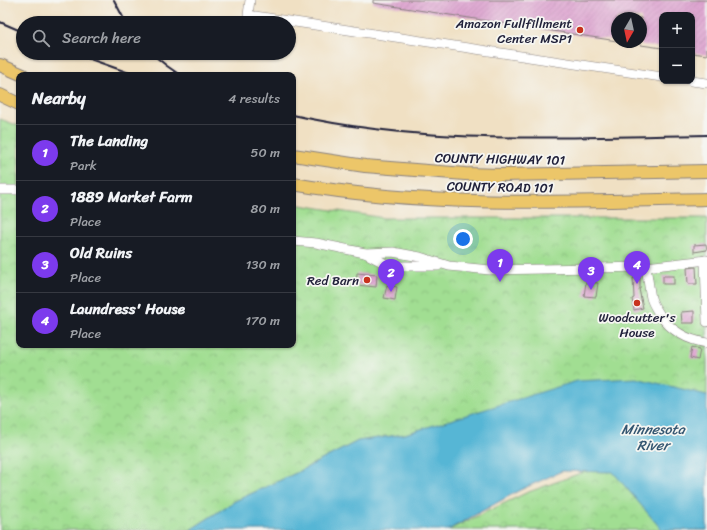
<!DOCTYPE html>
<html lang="en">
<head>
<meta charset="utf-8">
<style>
  body { margin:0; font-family:Sriracha,sans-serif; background:#20242c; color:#f1f3f6 }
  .controls { position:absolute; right:12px; top:12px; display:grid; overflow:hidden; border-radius:8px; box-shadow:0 1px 3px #0004 }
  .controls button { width:36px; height:36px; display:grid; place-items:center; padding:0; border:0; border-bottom:1px solid #363941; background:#171b24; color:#f1f3f6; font:20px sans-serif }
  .compass { position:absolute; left:611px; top:12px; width:36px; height:36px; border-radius:50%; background:#171b24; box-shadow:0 1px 3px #0004; rotate:189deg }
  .you { position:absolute; left:463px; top:239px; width:14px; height:14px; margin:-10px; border:3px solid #fff; border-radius:50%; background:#1a73e8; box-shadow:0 0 0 6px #1a73e833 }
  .badge { display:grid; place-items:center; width:26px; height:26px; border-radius:50%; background:#7c3aed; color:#fff; font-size:13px; font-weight:700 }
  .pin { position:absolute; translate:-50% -33px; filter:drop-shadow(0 1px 2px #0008) }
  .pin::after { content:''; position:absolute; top:21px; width:14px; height:12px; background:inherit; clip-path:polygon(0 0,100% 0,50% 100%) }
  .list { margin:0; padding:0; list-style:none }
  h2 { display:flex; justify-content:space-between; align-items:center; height:52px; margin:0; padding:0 16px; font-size:17px }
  h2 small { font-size:13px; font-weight:400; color:#9ea1a6 }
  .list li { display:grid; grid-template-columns:26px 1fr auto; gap:12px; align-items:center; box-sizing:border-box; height:56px; padding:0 16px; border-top:1px solid #363941 }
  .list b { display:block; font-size:15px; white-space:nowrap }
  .list p { margin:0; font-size:13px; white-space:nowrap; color:#9ea1a6 }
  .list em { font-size:13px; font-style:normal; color:#9ea1a6 }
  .icon { flex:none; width:22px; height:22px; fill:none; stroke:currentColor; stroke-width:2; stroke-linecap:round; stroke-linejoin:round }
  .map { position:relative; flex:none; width:707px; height:530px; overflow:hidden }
  .search { position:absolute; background:#171b24; box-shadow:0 1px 3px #0004; left:16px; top:16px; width:280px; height:44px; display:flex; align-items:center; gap:10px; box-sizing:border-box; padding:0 14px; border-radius:22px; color:#9ea1a6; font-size:15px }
  .panel { position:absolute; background:#171b24; box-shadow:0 1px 3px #0004; left:16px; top:72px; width:280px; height:276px; border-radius:8px }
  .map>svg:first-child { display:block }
  .park { fill:url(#park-crowns); stroke:#628066 }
  .water { fill:#56b6d5; stroke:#3c6c88 }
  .building { fill:url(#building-hatch) }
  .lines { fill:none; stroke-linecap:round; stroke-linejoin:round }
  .minor-casing { stroke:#89817f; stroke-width:10 }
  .major-casing { stroke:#89817f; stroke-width:14 }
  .minor { stroke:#fff; stroke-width:9 }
  .major { stroke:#ecc669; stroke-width:12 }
  .rail { stroke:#22223b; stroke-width:2 }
  .poi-dot { fill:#c8321e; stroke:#f6f6f2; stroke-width:1.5 }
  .labels { text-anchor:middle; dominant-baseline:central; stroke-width:3.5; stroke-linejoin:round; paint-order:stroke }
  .poi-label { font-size:13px; fill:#22223b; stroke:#f6f6f2; text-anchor:end }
  .street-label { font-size:13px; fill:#22223b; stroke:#f6f6f2 }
  .water-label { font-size:14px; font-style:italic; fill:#345671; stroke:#f6f6f2 }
</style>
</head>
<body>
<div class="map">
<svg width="707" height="530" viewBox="0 0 707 530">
  <defs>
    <pattern id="park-crowns" width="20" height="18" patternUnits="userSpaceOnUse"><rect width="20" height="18" fill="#a1de92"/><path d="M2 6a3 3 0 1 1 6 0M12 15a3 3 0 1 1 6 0" fill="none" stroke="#8abe7f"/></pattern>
    <pattern id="building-hatch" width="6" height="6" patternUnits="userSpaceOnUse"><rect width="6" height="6" fill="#dda3cf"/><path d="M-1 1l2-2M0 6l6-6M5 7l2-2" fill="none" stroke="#bd8cb3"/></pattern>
  </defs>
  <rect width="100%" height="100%" fill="#f6f6f2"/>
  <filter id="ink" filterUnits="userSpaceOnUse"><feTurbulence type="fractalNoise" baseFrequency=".025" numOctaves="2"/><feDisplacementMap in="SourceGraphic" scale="8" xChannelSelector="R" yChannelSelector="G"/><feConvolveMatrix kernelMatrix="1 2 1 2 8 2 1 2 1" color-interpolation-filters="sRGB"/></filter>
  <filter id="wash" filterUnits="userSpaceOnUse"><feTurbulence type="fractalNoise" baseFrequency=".012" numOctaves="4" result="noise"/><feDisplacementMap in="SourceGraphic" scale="16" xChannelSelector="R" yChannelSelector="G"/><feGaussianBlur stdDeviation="0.9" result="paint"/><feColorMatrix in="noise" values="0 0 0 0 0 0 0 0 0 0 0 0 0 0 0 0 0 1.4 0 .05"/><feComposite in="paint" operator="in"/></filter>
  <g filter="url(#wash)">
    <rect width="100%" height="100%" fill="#f0e0c3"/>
    <!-- park -->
    <g class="park">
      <polygon points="0,119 19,126 19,345 293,345 293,204 384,218 707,218 707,397 465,416 405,434 358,441 296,473 235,501 190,530 0,530"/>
      <polygon points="665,455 707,530 448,530 526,493 600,466"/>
    </g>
    <!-- water -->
    <polygon class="water" points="636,378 707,395 707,530 662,530 613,472 562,471 520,490 448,530 190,530 235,501 296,473 358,441 405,434 577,381"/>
    <g id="blocks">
      <!-- building -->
      <g class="building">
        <polygon points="373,0 707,0 707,55 692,53 692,15 662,15 662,48 641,45 641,18 617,18 617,41 373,3"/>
        <polygon points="706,244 707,250 694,252 694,245"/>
        <polygon points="696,267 697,284 688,284 687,268"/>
        <polygon points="357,273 377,275 376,287 356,285"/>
        <rect x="663" y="276" width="11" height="8"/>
        <polygon points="633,278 640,278 640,289 639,289 643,308 634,310 632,299 634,298"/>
        <polygon points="586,282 598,283 596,297 584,296"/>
        <polygon points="387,285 397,287 395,300 384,298"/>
        <polygon points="694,311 694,323 682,323 681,312"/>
        <polygon points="692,347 700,349 698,360 690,358"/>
      </g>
    </g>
  </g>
  <g filter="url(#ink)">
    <use href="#blocks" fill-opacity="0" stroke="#89817f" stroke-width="1"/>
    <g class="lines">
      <!-- minor casing -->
      <g class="minor-casing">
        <g id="minor">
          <polyline points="250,0 248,15 662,77"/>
          <polyline points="691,81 707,83"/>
          <polyline points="0,190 19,190"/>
          <polyline points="293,241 316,243 365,253 393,252 420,257 449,266 490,270 646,267 707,260"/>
          <polyline points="365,253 388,265 397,266 438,266"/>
          <polyline points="705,260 707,322"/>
          <path d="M646 267C648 278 649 288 651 298 653 305 657 310 660 315 672 332 687 340 707 343"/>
        </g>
      </g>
      <!-- major casing -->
      <g class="major-casing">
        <g id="major">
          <polyline points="0,65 23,75"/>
          <polyline points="0,95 19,104"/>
          <polyline points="293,155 365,166 465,174 501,175 707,171"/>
          <path d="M293 184C430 208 569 202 707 199"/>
        </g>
      </g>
      <!-- minor -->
      <use href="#minor" class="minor"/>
      <!-- major -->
      <use href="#major" class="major"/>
      <!-- rail -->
      <g class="rail">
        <polyline points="114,0 126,23"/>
        <polyline points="0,22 23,32"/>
        <polyline points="73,53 135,75"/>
        <polyline points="151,53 167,66 180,75"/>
        <path d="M293 115C429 146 569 137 707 135"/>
      </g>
    </g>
  </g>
  <!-- markers -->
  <g class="poi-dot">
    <circle cx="580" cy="30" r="4"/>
    <circle cx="367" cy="280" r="4"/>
    <circle cx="637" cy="303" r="4"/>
  </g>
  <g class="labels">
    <!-- poi labels -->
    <g class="poi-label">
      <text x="572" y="23">Amazon Fullfillment<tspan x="572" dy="15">Center MSP1</tspan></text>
      <text x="359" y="280">Red Barn</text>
      <text x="637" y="317" text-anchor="middle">Woodcutter's<tspan x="637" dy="15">House</tspan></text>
    </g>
    <!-- street labels -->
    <g class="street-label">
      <text transform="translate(500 159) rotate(1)">COUNTY HIGHWAY 101</text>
      <text transform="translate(500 187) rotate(1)">COUNTY ROAD 101</text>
    </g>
    <!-- water labels -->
    <g class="water-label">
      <text x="653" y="429">Minnesota<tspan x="653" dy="16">River</tspan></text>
    </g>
  </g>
</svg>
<div class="controls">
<button>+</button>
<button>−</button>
</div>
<svg class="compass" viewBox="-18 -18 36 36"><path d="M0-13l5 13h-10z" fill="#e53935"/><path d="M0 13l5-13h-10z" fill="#9ea1a6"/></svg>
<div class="you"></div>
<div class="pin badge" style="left:500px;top:282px">1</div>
<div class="pin badge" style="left:391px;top:292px">2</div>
<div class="pin badge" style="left:591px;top:290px">3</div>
<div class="pin badge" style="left:637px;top:284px">4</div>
<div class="search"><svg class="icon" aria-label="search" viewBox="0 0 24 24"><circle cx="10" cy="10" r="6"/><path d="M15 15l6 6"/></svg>Search here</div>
<section class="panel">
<h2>Nearby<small>4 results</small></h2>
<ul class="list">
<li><span class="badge">1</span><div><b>The Landing</b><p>Park</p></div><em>50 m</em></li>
<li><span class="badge">2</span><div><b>1889 Market Farm</b><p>Place</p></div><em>80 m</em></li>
<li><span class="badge">3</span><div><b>Old Ruins</b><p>Place</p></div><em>130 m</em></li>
<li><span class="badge">4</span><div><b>Laundress' House</b><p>Place</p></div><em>170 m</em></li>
</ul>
</section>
</div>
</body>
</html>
